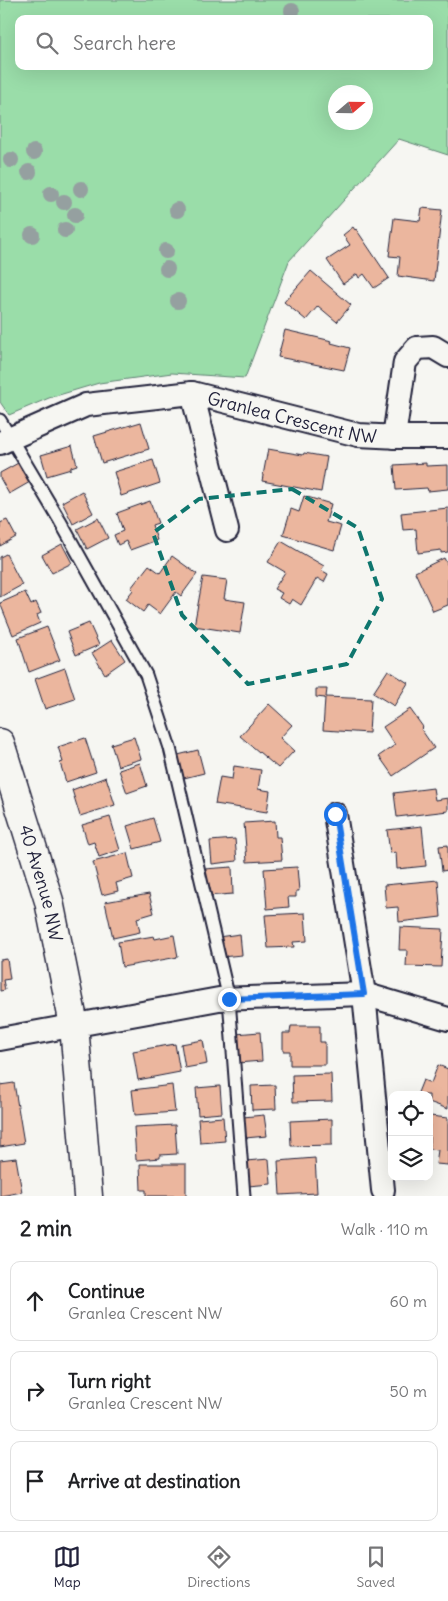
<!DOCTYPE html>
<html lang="en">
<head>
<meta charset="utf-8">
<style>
  body { margin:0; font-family:Delius,sans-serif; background:#f6f6f6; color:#202124 }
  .controls { position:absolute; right:15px; bottom:15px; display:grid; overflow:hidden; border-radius:10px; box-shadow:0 5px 20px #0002 }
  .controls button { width:45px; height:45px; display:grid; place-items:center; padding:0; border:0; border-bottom:1px solid #e0e0e0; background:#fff; color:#202124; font:25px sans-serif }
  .compass { position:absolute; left:328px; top:85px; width:45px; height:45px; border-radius:50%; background:#fff; box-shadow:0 5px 20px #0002; rotate:70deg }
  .stop { position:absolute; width:15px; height:15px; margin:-11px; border:4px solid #1a73e8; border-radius:50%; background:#fff }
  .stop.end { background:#1a73e8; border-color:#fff; box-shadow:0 1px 5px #0008 }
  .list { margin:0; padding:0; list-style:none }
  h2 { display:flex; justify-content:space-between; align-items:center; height:65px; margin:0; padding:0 20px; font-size:21px }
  h2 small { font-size:16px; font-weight:400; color:#757577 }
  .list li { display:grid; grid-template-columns:32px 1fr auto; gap:15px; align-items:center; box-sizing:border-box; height:80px; margin:0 10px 10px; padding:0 10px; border:1px solid #e0e0e0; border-radius:10px }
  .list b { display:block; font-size:19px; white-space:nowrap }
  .list p { margin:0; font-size:16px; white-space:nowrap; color:#757577 }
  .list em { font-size:16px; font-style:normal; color:#757577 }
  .icon { flex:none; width:28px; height:28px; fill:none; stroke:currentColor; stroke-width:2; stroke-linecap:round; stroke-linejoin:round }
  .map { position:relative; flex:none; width:448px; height:1196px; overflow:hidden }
  .search { position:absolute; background:#fff; box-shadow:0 5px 20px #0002; left:15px; right:15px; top:15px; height:55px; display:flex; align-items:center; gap:12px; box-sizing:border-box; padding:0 18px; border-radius:10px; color:#757577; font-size:19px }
  .sheet { height:335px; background:#fff }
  nav { display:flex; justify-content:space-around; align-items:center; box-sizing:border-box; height:70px; border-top:1px solid #e0e0e0; background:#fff; font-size:14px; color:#757577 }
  nav a { display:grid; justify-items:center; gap:2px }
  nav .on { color:#22223b }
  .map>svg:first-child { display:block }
  .green { fill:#9adda9; stroke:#5e8072; fill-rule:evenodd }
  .building { fill:#ebb69e; stroke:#22223b }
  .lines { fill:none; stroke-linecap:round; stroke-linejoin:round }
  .service-casing { stroke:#22223b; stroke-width:15 }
  .minor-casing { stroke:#22223b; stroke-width:26 }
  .tertiary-casing { stroke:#22223b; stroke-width:31 }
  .service { stroke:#f6f6f2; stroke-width:11 }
  .minor { stroke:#f6f6f2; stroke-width:22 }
  .tertiary { stroke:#f6f6f2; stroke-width:28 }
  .tree { fill:#95a0a0 }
  .route { stroke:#1a73e8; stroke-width:6 }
  .marked { fill:none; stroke:#0f766e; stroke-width:4; stroke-dasharray:10 6; stroke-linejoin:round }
  .labels { text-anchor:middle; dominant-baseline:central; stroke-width:5; stroke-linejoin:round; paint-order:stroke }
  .street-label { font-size:18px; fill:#22223b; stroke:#f6f6f2 }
</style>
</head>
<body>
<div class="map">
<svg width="448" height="1196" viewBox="0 0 448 1196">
  <rect width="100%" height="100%" fill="#f6f6f2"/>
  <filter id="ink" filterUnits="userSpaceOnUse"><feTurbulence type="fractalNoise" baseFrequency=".02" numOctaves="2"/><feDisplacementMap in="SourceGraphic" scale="10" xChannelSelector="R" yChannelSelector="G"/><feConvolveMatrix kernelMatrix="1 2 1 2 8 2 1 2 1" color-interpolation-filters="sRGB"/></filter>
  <g filter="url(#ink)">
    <!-- green -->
    <path class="green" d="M0 0H448V155L399 139 289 261 245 378 172 373 99 383 49 398 9 415 0 402ZM19 19H429V66H19ZM336 92H366V122H336Z"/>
    <!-- building -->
    <g class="building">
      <polygon points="422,208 442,210 434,281 398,276 400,257 389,256 394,218 420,221"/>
      <polygon points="353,227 355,230 356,229 389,278 374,288 364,274 359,278 357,274 343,284 327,260 350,245 343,235"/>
      <polygon points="311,271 351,305 337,322 318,306 306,320 284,302"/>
      <polygon points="285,330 332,341 331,343 350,348 344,370 278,357"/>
      <polygon points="141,422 149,449 102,463 94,436"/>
      <polygon points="72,446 77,465 71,467 71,469 47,476 41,455"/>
      <polygon points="268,449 303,455 304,453 327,457 321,492 262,481"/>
      <polygon points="153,460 160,483 121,496 114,472"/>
      <polygon points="20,462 30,482 9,494 0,478 0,473"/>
      <polygon points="426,463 426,466 448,465 448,489 428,491 427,488 396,490 394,465"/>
      <polygon points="82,491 93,513 73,524 62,502"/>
      <polygon points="304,496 331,504 326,522 341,526 334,550 283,535 291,509 299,512"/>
      <polygon points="150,501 158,523 152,525 157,540 130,550 126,541 118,545 114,535 123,531 117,513"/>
      <polygon points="448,508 448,552 441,553 441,550 418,553 416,529 403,530 401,513"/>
      <polygon points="98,518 108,538 87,549 77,529"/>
      <polygon points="7,520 16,537 0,546 0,523"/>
      <polygon points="281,541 324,566 321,570 328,574 324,582 317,578 301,605 292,599 289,604 279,598 282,593 274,589 285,572 268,562"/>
      <polygon points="62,544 72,563 52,573 42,555"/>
      <polygon points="6,554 22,585 0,597 0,557"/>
      <polygon points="172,556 197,574 181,596 176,592 160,614 148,605 143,612 126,599 133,590 131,588 149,565 160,573"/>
      <polygon points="444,558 448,566 448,605 433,611 415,572"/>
      <polygon points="203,577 227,580 224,599 245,602 240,633 194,626"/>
      <polygon points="25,592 31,605 36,602 41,613 37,615 40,623 13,635 0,603"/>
      <polygon points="89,623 99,645 76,655 67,632"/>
      <polygon points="47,627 60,660 29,672 18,638"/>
      <polygon points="112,640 125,660 105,674 92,653"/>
      <polygon points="65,668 75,699 45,709 35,679"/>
      <polygon points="388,670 408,683 394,706 373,693"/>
      <polygon points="316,689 327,689 326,697 371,699 369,733 323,730 325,698 316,697"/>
      <polygon points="269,704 292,725 280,738 294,751 278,768 240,736"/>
      <polygon points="410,709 423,727 421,729 434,748 393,776 379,756 395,745 383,727"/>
      <polygon points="134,737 141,759 118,766 111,744"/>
      <polygon points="85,738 96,772 66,782 60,763 63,762 58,747"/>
      <polygon points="198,750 204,773 180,779 174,756"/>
      <polygon points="140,763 147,786 127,793 119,770"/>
      <polygon points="234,766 261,770 258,789 270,791 267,812 215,804 220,777 232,779"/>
      <polygon points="106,777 115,805 80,816 72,790"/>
      <polygon points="433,788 435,800 448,798 448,811 397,817 394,793"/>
      <polygon points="110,817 120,850 99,857 94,842 88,844 82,825"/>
      <polygon points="153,818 160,842 134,849 127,826"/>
      <polygon points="275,821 276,837 280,837 282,860 247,862 244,823"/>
      <polygon points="422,826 426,866 397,869 396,852 390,853 387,830"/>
      <polygon points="235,839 237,861 212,864 210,841"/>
      <polygon points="448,845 448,870 442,871 439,846"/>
      <polygon points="127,853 133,878 116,883 118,891 102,895 93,862"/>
      <polygon points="232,867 233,894 206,896 204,869"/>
      <polygon points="297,867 299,891 296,891 296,897 288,897 289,907 267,909 264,869"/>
      <polygon points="438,880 441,917 399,922 398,907 386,908 384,885"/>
      <polygon points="149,894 154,913 137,918 140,932 113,938 105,902"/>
      <polygon points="305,913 307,941 293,942 294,947 268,948 265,915"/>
      <polygon points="400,927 443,929 441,967 406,966 407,950 399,950"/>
      <polygon points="240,934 242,955 221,957 218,937"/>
      <polygon points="174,935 178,957 122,967 118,942 154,936 155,939"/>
      <polygon points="7,959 10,979 3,980 5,990 0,991 0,960"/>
      <polygon points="291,1026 320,1026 320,1042 325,1042 325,1065 290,1065 290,1051 283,1051 283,1033 290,1033"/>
      <polygon points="260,1032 262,1061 237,1063 235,1034"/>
      <polygon points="203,1040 207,1064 185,1068 181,1044"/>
      <polygon points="175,1044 180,1072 138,1080 133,1051"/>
      <polygon points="438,1065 448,1069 448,1109 429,1102 429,1095 417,1095 423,1080 431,1083"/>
      <polygon points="331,1074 332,1101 293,1102 292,1075"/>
      <polygon points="14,1083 24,1143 0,1147 0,1085"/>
      <polygon points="172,1085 175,1112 135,1115 132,1090"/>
      <polygon points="275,1085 276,1109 252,1110 251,1086"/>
      <polygon points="220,1086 222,1113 198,1115 196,1088"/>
      <polygon points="264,1115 267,1136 245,1138 243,1117"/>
      <polygon points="430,1116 448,1118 448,1165 436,1164 438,1150 429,1149"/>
      <polygon points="223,1117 225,1141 200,1143 198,1119"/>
      <polygon points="332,1119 332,1145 291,1146 290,1121"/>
      <polygon points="175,1125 177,1154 160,1155 160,1158 136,1160 134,1127"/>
      <polygon points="16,1158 22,1192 0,1196 0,1160"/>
      <polygon points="315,1158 317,1193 280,1195 278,1161"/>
      <polygon points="269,1159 271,1184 248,1186 246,1161"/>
      <polygon points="140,1164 186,1164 186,1196 146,1196 146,1190 141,1190"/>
    </g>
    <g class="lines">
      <!-- service casing -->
      <g class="service-casing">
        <polyline id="service" points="0,420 60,521 146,675 170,748 229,999 244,1196"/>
      </g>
      <!-- minor casing -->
      <g class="minor-casing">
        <g id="minor">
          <polyline points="192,393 227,530"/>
          <polyline points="394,437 405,362 417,348 433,347 448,356"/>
          <path id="s1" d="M0 443 86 405 192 393 358 435 399 437H448"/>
          <polyline points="335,814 364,994 383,1190"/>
          <polyline points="0,1039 219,999 364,994 448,1019"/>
        </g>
      </g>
      <!-- tertiary casing -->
      <g class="tertiary-casing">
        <g id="tertiary">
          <path id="s2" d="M0 743 49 901 74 1025 88 1196"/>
        </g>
      </g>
      <!-- service -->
      <use href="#service" class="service"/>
      <!-- minor -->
      <use href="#minor" class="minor"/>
      <!-- tertiary -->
      <use href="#tertiary" class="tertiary"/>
    </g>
    <!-- trees -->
    <g class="tree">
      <circle cx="292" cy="11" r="8"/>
      <circle cx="34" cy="152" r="8"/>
      <circle cx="11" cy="160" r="8"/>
      <circle cx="29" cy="172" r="8"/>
      <circle cx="81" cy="189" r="8"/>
      <circle cx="51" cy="194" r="8"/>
      <circle cx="64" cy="202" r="8"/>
      <circle cx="177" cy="210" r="8"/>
      <circle cx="75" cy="215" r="8"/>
      <circle cx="65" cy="230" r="8"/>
      <circle cx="32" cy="235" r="8"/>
      <circle cx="166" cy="251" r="8"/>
      <circle cx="167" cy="269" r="8"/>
      <circle cx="178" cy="301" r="8"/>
    </g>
  </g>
  <g class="lines" filter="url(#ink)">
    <!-- route -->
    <polyline class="route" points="229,999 364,994 335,814"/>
  </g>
  <!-- marked area -->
  <path class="marked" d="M292 489 358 528 382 599 347 664 248 684 182 615 153 533 199 499Z"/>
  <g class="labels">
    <!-- street labels -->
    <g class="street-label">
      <text stroke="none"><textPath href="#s1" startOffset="304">Granlea Crescent NW</textPath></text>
      <text stroke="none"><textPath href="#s2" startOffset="146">40 Avenue NW</textPath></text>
    </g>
  </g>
</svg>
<div class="controls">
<button><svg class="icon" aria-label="locate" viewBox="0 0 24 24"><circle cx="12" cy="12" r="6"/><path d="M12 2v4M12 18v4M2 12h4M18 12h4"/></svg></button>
<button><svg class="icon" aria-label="layers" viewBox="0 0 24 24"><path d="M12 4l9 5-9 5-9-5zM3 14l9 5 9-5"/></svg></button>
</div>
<svg class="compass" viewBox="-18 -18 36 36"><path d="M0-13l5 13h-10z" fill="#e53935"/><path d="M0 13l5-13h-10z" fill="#757577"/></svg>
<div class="stop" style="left:335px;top:814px"></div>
<div class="stop end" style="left:229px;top:999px"></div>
<div class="search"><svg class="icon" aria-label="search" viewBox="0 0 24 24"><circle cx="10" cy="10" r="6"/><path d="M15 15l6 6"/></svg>Search here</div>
</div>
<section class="sheet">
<h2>2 min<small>Walk · 110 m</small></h2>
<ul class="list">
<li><svg class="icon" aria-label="ahead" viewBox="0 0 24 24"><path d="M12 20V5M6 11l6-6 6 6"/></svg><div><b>Continue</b><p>Granlea Crescent NW</p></div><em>60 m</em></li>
<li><svg class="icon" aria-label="right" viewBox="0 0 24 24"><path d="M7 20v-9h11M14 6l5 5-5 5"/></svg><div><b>Turn right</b><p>Granlea Crescent NW</p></div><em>50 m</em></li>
<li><svg class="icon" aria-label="arrive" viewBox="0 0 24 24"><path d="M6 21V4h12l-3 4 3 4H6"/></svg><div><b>Arrive at destination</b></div></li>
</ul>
</section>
<nav>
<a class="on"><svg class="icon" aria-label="map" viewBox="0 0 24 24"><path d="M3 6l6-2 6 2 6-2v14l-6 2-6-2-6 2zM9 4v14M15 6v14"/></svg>Map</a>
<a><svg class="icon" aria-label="directions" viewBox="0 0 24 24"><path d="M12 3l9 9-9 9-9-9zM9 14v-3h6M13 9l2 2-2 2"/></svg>Directions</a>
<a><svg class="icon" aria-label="saved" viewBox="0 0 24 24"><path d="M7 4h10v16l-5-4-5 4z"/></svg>Saved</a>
</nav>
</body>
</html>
